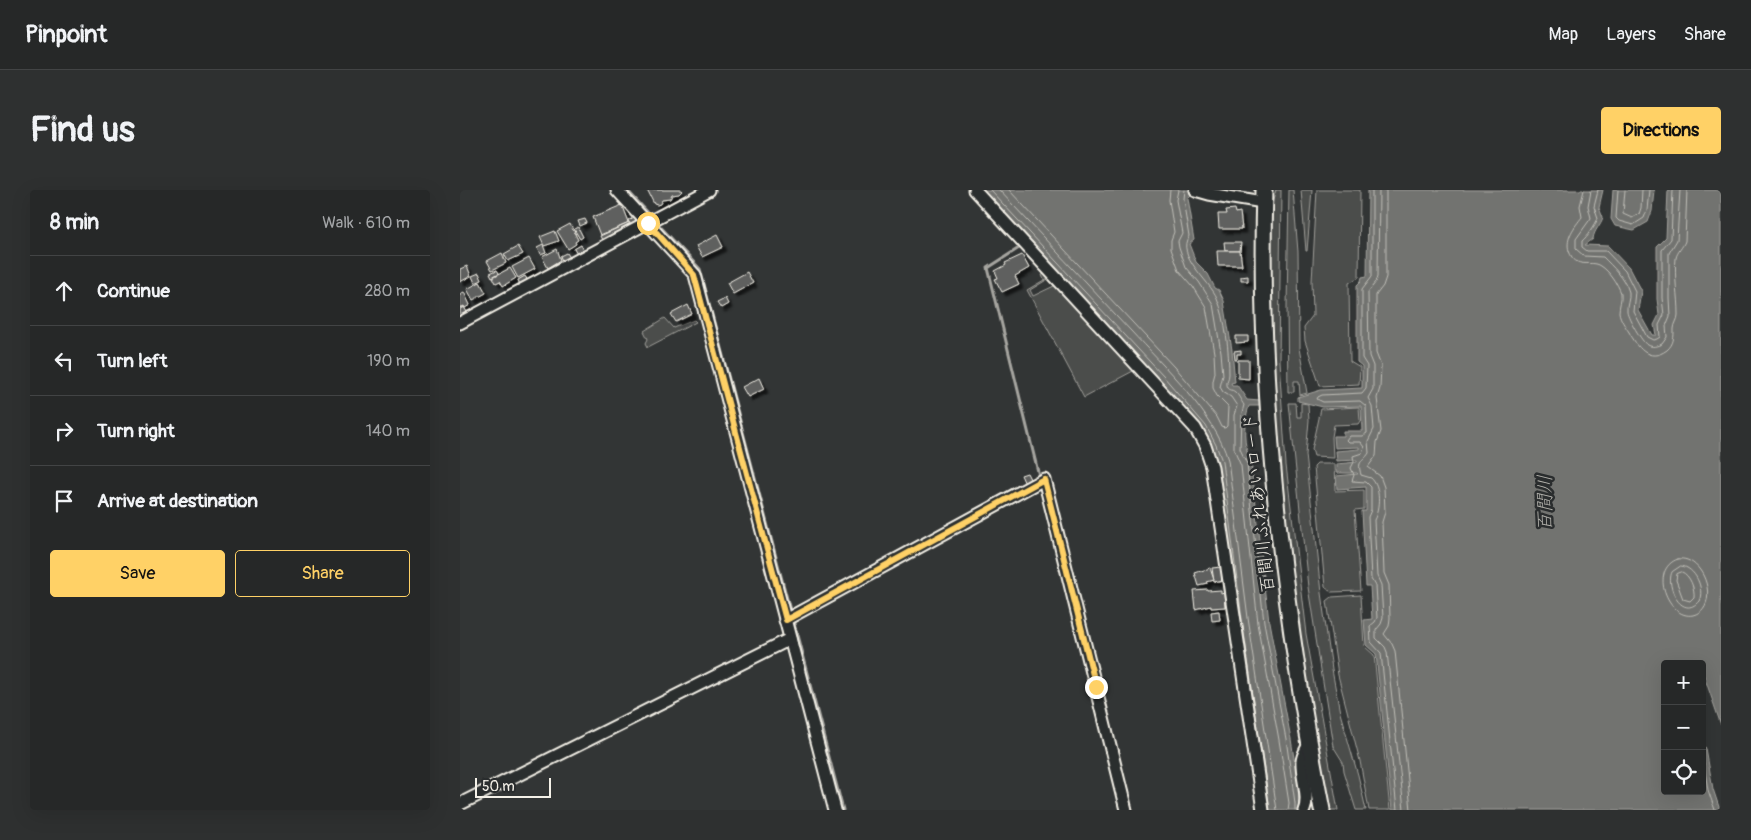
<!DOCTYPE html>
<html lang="en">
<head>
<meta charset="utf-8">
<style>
  body { margin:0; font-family:Pangolin,"Klee One",sans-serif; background:#2e3030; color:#f1f3f6 }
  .controls { position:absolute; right:15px; bottom:15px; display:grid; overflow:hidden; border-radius:5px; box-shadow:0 5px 20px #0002 }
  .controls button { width:45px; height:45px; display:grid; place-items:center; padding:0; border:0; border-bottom:1px solid #424445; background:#262828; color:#f1f3f6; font:25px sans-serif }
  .scale { position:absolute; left:15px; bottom:12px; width:76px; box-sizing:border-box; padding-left:5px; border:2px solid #f4f1e8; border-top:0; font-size:14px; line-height:18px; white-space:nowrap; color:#f4f1e8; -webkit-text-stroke:4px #2a2d2e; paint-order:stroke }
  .stop { position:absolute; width:15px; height:15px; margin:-11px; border:4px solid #ffd166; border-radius:50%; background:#fff }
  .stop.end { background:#ffd166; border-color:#fff; box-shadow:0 1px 5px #0008 }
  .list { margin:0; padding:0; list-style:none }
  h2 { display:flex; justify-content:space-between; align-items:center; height:65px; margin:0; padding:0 20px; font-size:21px }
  h2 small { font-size:16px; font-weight:400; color:#a4a6a8 }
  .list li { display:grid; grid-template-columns:32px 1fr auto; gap:15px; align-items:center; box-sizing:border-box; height:70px; padding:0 20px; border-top:1px solid #424445 }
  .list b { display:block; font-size:19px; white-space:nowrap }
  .list em { font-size:16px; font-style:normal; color:#a4a6a8 }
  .actions { display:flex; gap:10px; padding:15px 20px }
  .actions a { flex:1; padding:11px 0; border:1px solid #ffd166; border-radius:5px; text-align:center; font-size:18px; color:#ffd166 }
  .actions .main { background:#ffd166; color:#111 }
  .icon { flex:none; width:28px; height:28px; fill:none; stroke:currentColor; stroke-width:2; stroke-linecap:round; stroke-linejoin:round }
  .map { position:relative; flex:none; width:1261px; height:620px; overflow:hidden; border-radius:5px }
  header { display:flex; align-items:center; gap:30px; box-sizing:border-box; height:70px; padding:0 25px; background:#262828; border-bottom:1px solid #424445 }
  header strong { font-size:24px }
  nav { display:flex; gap:28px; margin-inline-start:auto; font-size:18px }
  .intro { display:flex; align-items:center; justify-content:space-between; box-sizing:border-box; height:120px; padding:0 30px }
  h1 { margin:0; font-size:35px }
  .button { padding:12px 22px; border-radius:5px; background:#ffd166; color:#111; font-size:18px; font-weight:700 }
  main { display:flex; gap:30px; padding:0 30px }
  aside { flex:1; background:#262828; border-radius:5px; box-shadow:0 5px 20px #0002 }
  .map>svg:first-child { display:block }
  .green { fill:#4b4d4c; stroke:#a09f9a; fill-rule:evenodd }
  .water { fill:#727370; stroke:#a6a5a0 }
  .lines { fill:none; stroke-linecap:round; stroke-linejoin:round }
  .shore { stroke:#c0bfb8; stroke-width:1 }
  .stream { stroke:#a6a5a0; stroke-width:3 }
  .building { fill:#5f605f; stroke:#f4f1e8; filter:url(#shadow) }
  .street-casing { stroke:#f4f1e8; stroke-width:15 }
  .secondary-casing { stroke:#f4f1e8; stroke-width:19 }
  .street { stroke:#2a2d2e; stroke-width:11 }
  .secondary { stroke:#2a2d2e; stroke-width:15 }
  .route { stroke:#ffd166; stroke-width:6 }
  .labels { text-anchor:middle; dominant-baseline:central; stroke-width:5; stroke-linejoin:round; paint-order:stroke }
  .street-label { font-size:18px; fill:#f4f1e8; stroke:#2a2d2e }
  .water-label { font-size:19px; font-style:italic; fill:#b3b2ac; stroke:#2a2d2e }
</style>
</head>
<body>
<header>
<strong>Pinpoint</strong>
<nav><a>Map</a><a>Layers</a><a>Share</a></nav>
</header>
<div class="intro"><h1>Find us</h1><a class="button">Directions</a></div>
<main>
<aside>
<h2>8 min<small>Walk · 610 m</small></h2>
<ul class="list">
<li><svg class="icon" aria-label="ahead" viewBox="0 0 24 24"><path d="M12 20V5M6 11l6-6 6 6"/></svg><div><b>Continue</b></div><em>280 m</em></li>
<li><svg class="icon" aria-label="left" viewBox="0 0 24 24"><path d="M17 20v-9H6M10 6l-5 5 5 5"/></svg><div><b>Turn left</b></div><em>190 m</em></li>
<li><svg class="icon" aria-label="right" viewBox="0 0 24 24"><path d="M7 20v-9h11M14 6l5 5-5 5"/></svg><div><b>Turn right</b></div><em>140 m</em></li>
<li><svg class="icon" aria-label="arrive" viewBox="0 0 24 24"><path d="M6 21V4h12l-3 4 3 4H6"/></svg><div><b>Arrive at destination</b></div></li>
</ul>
<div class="actions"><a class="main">Save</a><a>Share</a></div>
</aside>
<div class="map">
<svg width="1261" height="620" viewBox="0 0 1261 620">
  <defs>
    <filter id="shadow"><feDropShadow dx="4" dy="4" stdDeviation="1" flood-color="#0009"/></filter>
  </defs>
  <rect width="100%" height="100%" fill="#323535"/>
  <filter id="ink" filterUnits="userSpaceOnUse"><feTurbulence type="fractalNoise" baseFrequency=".02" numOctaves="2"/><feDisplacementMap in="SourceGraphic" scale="10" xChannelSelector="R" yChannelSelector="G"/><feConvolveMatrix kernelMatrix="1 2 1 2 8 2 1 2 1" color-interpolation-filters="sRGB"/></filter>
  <g filter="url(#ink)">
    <!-- green -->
    <g class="green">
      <polygon points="816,0 821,0 819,171 826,275 846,444 878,620 868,620 848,511 821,314 812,175 809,24"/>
      <polygon points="829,0 833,0 838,62 839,158 847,203 840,205 839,191 834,191 834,202 828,202 827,117"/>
      <polygon points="841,0 852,0 847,61 846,61"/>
      <polygon points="857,0 900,0 899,87 889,93 890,171 900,177 899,194 860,196 845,151 844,138 853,126 852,91"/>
      <path d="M586 83 675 180 624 207 567 100 584 90 582 85ZM588 89 594 96 573 106 570 100Z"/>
      <polygon points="205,128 214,138 234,130 236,132 188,157 186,153 188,149 184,141"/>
      <polygon points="829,213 836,213 837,227 841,227 841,213 848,214 849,230 846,265 861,403 872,480 880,523 898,585 906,620 896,620 884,581 883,572 873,556 848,397"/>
      <polygon points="899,217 900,231 898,234 874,235 872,247 873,268 854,267 852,260 861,219"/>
      <polygon points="857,274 874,274 875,301 904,300 904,319 895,320 901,401 871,402 865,397 854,277"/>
      <polygon points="901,405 904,456 914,465 930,620 909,620 900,571 878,485 867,411 872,407"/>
    </g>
    <!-- water -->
    <g class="water">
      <path d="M523 0H727L731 4 727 8 734 50 729 54 736 72 748 84 755 98 759 100 764 111 772 160 775 192 771 193 772 195H777L787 210 800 211 799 216H789C783 234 783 254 791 271L809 432 831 549 841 614 840 620H806L777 429 757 271 751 257 742 239 700 190Z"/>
      <path d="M908 0H1143L1139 17 1143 27C1141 35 1134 40 1133 49L1125 55 1148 56 1169 78 1181 101 1178 120 1192 145H1196L1194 135 1199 125 1197 109V57L1206 48 1208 0H1261V535L1242 480V474H1205V601H1242V550L1246 559 1253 599 1260 620H932L916 464 906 455 904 430 912 429 910 396H906L902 321H906V297L877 299 876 286 898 284 897 283H876V274L897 272V270L876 271 875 261 899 259V257L875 258 874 246H883V241H902L901 216 863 217 838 211V207L861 200 902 198V176L897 172V95L901 91 902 87 907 86Z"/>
      <polygon points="1153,0 1194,0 1192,21 1188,32 1174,40 1155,36 1151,29"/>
    </g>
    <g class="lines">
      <!-- shore -->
      <g class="shore">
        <polyline points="530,0 704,187 746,236 756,255 762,271 782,429 810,620"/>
        <path d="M539 0C583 47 627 94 671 141 703 176 755 224 768 270L788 428 817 620"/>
        <polyline points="549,0 714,177 757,227 762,237 765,238 767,236 768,217 757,206 753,198 753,191 755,183 754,163 746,117 733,96 719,80 711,58 711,50 714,42 709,10 710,0"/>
        <polyline points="718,0 716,10 722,43 718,51 719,57 726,77 739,92 753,114 761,162 763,185 760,197 763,202 771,207 777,216 774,225 774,259 781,275 798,434 819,550 829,613 828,620"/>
        <path d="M724 0 723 9 729 46C715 65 750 91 757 108 766 129 769 162 769 184 769 189 766 191 767 195 768 201 772 199 775 202 778 204 781 211 784 215L781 226 780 258 787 273 804 433 826 549 835 613V620"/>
        <polyline points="912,0 912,86 902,99 902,168 907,176 906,198 902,203 862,205 858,207 857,209 863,212 900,211 906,216 907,243 902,246 889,246 886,250 888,252 900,252 904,257 902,263 893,266 894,272 891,278 894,285 892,291 906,292 911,297 911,320 908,327 911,389 915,396 917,428 915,432 910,436 911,452 921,463 937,620"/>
        <path d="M919 0 918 86 916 92 908 102 909 166 913 176V199L908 208 912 216 914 239 908 251 909 263C902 274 897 269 901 285L911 288C921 297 920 319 914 330L917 386 921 395 923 428 921 434 916 440V448L925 457 927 462 944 620"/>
        <polyline points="926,0 926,87 923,96 916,105 916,163 921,176 920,198 917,208 921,241 917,252 916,266 908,277 920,286 924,297 925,322 922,332 924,383 929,395 930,428 929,436 924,444 932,454 935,461 951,620"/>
        <path d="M1124 0 1120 16 1122 27C1115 36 1105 48 1109 61 1116 81 1131 69 1141 76 1149 81 1158 94 1161 103 1162 109 1159 116 1159 122 1160 129 1165 136 1169 142 1177 156 1188 174 1207 160 1214 154 1214 147 1214 139 1214 134 1218 130 1218 125 1218 106 1214 87 1216 68 1217 62 1223 57 1225 51L1227 0"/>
        <path d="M1131 0 1128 16 1131 28 1116 49V59L1124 66 1143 67C1153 77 1165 88 1169 102 1170 108 1166 115 1167 121 1168 128 1182 152 1187 155 1192 158 1197 156 1202 154L1207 147 1206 136 1210 126 1209 108V63L1217 50 1220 0"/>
        <path d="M1138 0 1134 16 1138 28C1136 34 1127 47 1122 51V57L1127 61H1146L1165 81 1175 101 1173 121 1187 147 1193 150 1197 149 1200 147 1199 135 1204 125 1202 108V60L1211 49 1213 0"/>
        <polyline points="1158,0 1156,28 1159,31 1173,35 1184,28 1187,20 1189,0"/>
        <polyline points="1165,0 1163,24 1172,28 1179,24 1181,18 1182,0"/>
        <path d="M1218 369C1245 365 1261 418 1233 425 1208 430 1188 379 1218 369Z"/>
        <path d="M1221 376C1235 377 1245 399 1239 411 1222 431 1205 396 1212 382Z"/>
        <path d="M1222 382C1230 385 1235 399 1234 407L1230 411 1223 409 1216 390 1217 384Z"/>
        <polyline points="1242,563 1248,600 1255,620"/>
      </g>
      <!-- stream -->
      <g class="stream">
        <polyline points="167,0 192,27"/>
        <polyline points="196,32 240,79 331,424"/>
        <polyline points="559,58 528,78 580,290"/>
        <polyline points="333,430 383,620"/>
      </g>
    </g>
    <!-- building -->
    <g class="building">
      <polygon points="187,0 221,0 222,1 219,4 212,5 210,9 202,10 200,14 197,15 194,14"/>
      <polygon points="162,15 169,33 140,45 133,27"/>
      <polygon points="775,19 776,23 780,22 782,39 759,39 758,24 767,24 766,20"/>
      <polygon points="174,28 177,31 171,36 169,31"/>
      <polygon points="125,29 127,33 120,36 118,31"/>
      <polygon points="169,33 171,38 142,50 140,46"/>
      <polygon points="110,34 118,50 115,52 116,54 108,59 97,41"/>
      <polygon points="118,37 123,47 120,49 114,39"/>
      <polygon points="95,41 99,51 84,56 80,47"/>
      <polygon points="257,45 263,57 242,67 236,56"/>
      <polygon points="764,52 781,52 780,61 765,61"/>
      <polygon points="83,55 86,63 80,65 77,58"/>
      <polygon points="121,55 125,62 118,66 114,59"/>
      <polygon points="58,56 63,64 48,71 44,64"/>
      <polygon points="97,59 101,70 88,78 82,67"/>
      <polygon points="757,61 780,61 782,76 758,76"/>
      <polygon points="42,63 46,73 32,80 27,71"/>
      <polygon points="107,63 111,69 104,73 101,66"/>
      <polygon points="562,65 569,78 555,86 559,94 542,102 535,89 538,88 535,81 546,75 545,73"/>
      <polygon points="69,68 75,79 58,88 52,77"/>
      <polygon points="7,76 11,86 0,92 0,79"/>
      <polygon points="50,78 56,88 43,96 40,91 36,93 33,87"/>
      <polygon points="37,80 39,83 32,87 30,83"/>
      <polygon points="287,82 293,93 273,104 267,93"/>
      <polygon points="19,83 22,90 15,93 12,86"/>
      <polygon points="65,86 68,91 60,95 58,90"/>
      <polygon points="788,86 788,91 781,91 781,87"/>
      <polygon points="20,92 26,103 13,110 7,99"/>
      <polygon points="4,102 10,115 5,118 4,116 0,118 0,104"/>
      <polygon points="265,108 268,114 261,118 257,112"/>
      <polygon points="228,115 232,124 216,132 211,124"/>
      <polygon points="4,117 8,124 0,127 0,119"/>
      <polygon points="776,146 788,146 788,152 776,153"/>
      <polygon points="781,160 781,164 777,164 777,169 775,169 774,161"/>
      <polygon points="778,170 789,170 789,189 778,188"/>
      <polygon points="299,188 304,199 288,207 282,197"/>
      <polygon points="567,283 571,291 565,294 561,285"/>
      <polygon points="761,377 763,390 754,392 752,378"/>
      <polygon points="750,378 754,390 747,392 748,394 739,396 735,383"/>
      <polygon points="748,400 748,401 761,400 761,403 764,402 765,417 751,418 751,416 736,420 734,401"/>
      <polygon points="759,421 760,430 752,431 751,422"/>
    </g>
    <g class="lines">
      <!-- street casing -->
      <g class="street-casing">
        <g id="street">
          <polyline points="157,0 235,85 375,620"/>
          <polyline points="515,0 735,238 745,256 752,277 803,620"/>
          <polyline points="735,0 749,4 803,13"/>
          <polyline points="0,133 249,0"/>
          <polyline points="325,430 584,289 666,620"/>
          <polyline points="0,614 330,449"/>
          <path d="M844 620C850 606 841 587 842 572 842 566 846 560 849 554"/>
        </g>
      </g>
      <!-- secondary casing -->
      <g class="secondary-casing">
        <path id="secondary" d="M804 0C798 208 822 416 862 620"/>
      </g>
      <!-- street -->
      <use href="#street" class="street"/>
      <!-- secondary -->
      <use href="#secondary" class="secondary"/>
    </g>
  </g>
  <g class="lines" filter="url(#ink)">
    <!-- route -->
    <polyline class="route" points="188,33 234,85 326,430 584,289 636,497"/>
  </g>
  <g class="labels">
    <!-- street labels -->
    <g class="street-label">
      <text transform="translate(799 313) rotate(-96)">百間川ふれあいロード</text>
    </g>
    <!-- water labels -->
    <g class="water-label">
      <text transform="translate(1085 313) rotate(-90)">百間川</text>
    </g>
  </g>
</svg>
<div class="controls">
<button>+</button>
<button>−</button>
<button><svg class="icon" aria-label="locate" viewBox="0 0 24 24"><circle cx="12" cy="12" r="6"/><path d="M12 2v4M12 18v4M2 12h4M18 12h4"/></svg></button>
</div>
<div class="scale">50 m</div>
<div class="stop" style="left:188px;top:33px"></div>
<div class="stop end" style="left:636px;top:497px"></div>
</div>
</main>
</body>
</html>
